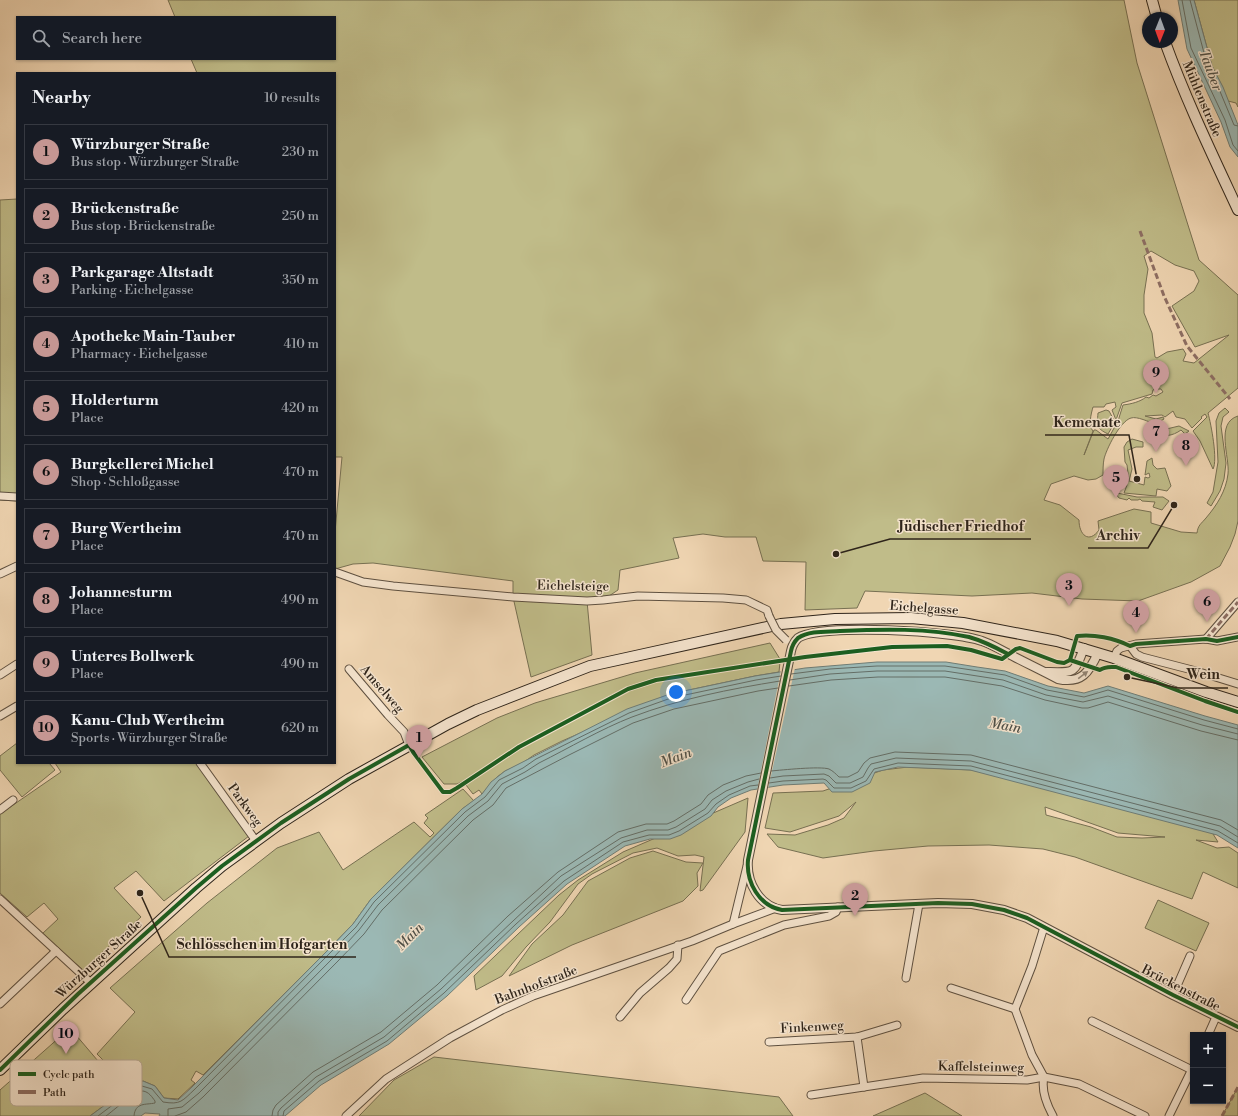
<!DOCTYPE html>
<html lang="en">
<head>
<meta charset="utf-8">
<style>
  body { margin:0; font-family:"Libre Bodoni",serif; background:#242831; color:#f1f3f6 }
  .controls { position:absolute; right:12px; bottom:12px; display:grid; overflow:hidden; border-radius:0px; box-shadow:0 1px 3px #0004 }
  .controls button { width:36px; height:36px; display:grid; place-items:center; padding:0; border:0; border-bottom:1px solid #363941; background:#171b24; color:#f1f3f6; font:20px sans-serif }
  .compass { position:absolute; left:1142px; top:12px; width:36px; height:36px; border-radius:50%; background:#171b24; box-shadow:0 1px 3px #0004; rotate:181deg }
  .you { position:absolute; left:676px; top:692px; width:14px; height:14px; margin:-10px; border:3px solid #fff; border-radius:50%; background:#1a73e8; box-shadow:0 0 0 6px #1a73e833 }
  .badge { display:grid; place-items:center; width:26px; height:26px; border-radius:50%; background:#c59692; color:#111; font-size:13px; font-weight:700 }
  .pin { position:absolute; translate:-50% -33px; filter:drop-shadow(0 1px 2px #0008) }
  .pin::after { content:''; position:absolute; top:21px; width:14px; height:12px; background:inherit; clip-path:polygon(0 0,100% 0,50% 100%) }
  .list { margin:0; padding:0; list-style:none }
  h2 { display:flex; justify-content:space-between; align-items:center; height:52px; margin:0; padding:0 16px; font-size:17px }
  h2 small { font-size:13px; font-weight:400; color:#9ea1a6 }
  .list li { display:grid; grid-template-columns:26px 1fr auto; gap:12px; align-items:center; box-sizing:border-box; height:56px; margin:0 8px 8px; padding:0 8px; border:1px solid #363941; border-radius:0px }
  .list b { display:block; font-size:15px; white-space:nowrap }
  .list p { margin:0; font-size:13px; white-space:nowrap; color:#9ea1a6 }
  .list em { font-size:13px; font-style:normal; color:#9ea1a6 }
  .icon { flex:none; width:22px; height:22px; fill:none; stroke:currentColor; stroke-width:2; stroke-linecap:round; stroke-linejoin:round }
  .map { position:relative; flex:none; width:1238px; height:1116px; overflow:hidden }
  .search { position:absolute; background:#171b24; box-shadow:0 1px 3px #0004; left:16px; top:16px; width:320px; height:44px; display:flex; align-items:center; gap:10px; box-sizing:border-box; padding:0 14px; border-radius:0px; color:#9ea1a6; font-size:15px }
  .panel { position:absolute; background:#171b24; box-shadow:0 1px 3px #0004; left:16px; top:72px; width:320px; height:692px; border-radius:0px }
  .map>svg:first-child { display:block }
  .green { fill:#c0bc89; stroke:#777052; fill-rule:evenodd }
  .water { fill:#9bb8b4; stroke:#6f7d76 }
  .pier { fill:#f0d6b3 }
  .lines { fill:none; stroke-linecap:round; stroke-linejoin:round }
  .shore { stroke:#646e67; stroke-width:1 }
  .minor-casing { stroke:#5e5040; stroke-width:9 }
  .tertiary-casing { stroke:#5e5040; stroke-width:10 }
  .secondary-casing { stroke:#2e241a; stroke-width:12 }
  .minor { stroke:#f5e4ce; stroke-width:7 }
  .tertiary { stroke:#f5e4ce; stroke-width:8 }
  .secondary { stroke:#f5e4ce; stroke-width:10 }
  .minor-bridge-casing { stroke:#5e5040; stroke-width:9; stroke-linecap:butt }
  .minor-bridge { stroke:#f5e4ce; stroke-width:7 }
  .quiet { stroke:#8d6e63; stroke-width:3; stroke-dasharray:6 3; stroke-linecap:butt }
  .cycleway-casing { stroke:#f5e4ce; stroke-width:6 }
  .cycleway { stroke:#1b5e20; stroke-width:4 }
  .oneway { fill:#928474 }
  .labels { text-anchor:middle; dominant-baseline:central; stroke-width:3; stroke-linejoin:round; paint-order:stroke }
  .street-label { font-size:13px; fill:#2e241a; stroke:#f5e4ce }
  .water-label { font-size:14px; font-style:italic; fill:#4f5048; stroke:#f5e4ce }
  .key { fill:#f5e4ce; stroke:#b9aa98; stroke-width:1 }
  .key-label { font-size:11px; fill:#2e241a }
  .leader { fill:none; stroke:#2e241a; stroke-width:1.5 }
  .callout-dot { fill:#2e241a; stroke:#f5e4ce; stroke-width:1.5 }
  .callout-label { font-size:14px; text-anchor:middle; font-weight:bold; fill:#2e241a; stroke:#f5e4ce; stroke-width:3; stroke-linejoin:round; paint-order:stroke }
</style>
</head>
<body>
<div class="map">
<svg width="1238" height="1116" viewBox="0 0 1238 1116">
  <rect width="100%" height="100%" fill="#f0d6b3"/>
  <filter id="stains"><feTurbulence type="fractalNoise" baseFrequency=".005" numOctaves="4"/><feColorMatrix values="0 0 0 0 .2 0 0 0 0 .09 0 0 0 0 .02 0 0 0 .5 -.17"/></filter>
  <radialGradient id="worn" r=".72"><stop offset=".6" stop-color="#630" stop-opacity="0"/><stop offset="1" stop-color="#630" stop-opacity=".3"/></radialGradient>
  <!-- green -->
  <g class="green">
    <path d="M168 0H1124L1137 63 1199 260 1238 295V388L1208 413C1211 424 1218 460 1213 469L1200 441 1193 431 1207 417 1205 414 1201 417 1202 418 1192 428 1185 419 1176 417 1173 411 1165 417 1162 415 1145 416 1156 419 1163 417 1164 419 1155 424C1149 422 1137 416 1131 418 1120 421 1106 450 1104 459 1103 464 1103 470 1103 475L1096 479 1088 480 1074 476 1051 484 1044 500 1060 505 1079 520C1079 535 1089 544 1099 530L1098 521 1134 509 1151 512V523L1181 532 1197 533C1198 525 1201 524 1206 518 1217 505 1226 491 1228 474 1230 457 1215 423 1238 416V521L1235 534 1230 547 1220 566 1191 582 1138 601 1082 599 1032 593 972 596 865 591 857 608 805 610 806 562 763 561 756 537H725L703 534 673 538 679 558 620 570 618 590 603 600 587 601 592 655 531 677 513 597V581L373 563 353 564 335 569V532L342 457H335V73H197L191 59H335V17H175ZM1151 251 1175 265 1194 271 1199 281 1194 291 1172 306 1195 347 1229 335 1194 363 1183 361 1186 354 1183 349 1167 352 1157 358 1155 357 1152 333 1144 313V295L1148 269 1144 256ZM1155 389H1161L1163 392 1156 396 1153 395 1149 398 1146 397C1140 402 1131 404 1123 405L1118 421 1108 439 1096 430H1094L1084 455 1093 431C1088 426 1091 414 1093 407H1104L1106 404 1115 402 1116 407 1112 410 1116 420 1122 403 1152 394 1153 390Z"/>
    <polygon points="1194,0 1238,0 1238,107 1236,103 1228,101 1212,66"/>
    <polygon points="17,199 17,501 0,500 0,200"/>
    <polygon points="1225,408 1229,412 1223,417 1221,426 1226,463 1224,479 1220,491 1211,506 1207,503 1213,492 1218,462 1216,421 1219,413"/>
    <path d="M1106 410 1109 411 1115 422 1108 434C1096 428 1097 426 1098 413Z"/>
    <path d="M1179 426 1189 431 1185 434 1181 430C1173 436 1162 438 1154 432Z"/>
    <polygon points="1132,439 1143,442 1143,447 1136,447 1128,450 1132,469 1129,481 1144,485 1145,477 1148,478 1150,477 1149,473 1145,475 1147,461 1152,458 1153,465 1157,469 1165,468 1171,486 1167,491 1157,489 1156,496 1124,493 1127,485 1125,482 1129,481 1127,465 1125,462 1124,447 1127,442"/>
    <polygon points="1117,493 1137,497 1163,497 1169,501 1162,510 1153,507 1155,502 1142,501 1140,499 1138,500 1131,500 1129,498 1127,500 1119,498 1116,494"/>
    <polygon points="770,643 780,659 656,679 619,691 518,746 482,771 466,780 457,784 444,784 422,757 497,718 535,703 635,673"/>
    <polygon points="780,662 779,672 755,676 670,694 562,741 534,755 521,764 505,771 497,777 482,794 479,790 473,794 466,785 466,784 520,748 629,690 656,682"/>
    <polygon points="17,743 17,763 49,763 55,770 22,797 0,770 0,756"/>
    <polygon points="55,763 200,763 249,836 164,901 136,871 114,888 141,917 83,970 42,934 58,919 44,903 27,917 0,893 0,814 61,772"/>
    <path d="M908 767 972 770 1155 813 1210 829 1218 842 1196 840 1217 848 1229 847 1238 853V888L1203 872 1192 899 1075 857 1043 849 989 845 928 846 874 851 823 858 778 847 767 834 795 835 828 825 844 818 856 802 839 816 790 832 765 828 773 793 823 791 883 770ZM1045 807 1118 833 1165 837 1142 838 1117 837 1091 827 1046 815Z"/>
    <polygon points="463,789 474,801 462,809 371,899 353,924 327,951 203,1075 196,1071 191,1080 195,1083 178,1099 164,1098 155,1086 143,1081 132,1085 90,1116 0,1116 0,1090 70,1028 115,1081 120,1077 97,1054 135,1012 110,988 207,903 277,848 319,832 343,870 414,822 430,837 434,833 424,823 428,818 425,815"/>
    <polygon points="748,798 745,832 703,890 700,891 704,857 695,855 678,856 657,848 633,853 592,874 578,884 550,922 526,947 502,976 476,990 474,976 559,895 578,880 623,852"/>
    <polygon points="653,851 686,862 703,863 697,873 698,886 683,901 572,945 509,976 532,944 563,915 588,881 630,858"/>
    <polygon points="1158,900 1209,923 1196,951 1145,928"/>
    <polygon points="434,1057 779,1097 793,1116 359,1116 394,1080"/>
    <polygon points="1238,1087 1238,1116 1222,1116"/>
    <polygon points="925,1093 962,1116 873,1116"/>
  </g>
  <!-- water -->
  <g class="water">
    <polygon points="1178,0 1194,0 1212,66 1223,87 1238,125 1238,157 1230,147 1221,122 1187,49"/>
    <polygon points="877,662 946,662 977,667 1005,671 1048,686 1084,693 1108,686 1205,716 1238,725 1238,848 1217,835 970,770 898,767 875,772 870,783 852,792 832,792 824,783 783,785 751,790 731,798 718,807 711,816 681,835 670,839 650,839 625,846 567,884 519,927 447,996 389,1044 321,1085 285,1116 159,1116 160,1114 145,1113 141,1116 90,1116 132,1085 143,1081 155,1086 164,1098 178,1100 192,1087 327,951 353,924 371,899 462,809 482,794 491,782 505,771 627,709 670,694 755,676 805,668"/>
  </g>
  <!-- pier -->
  <polygon class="pier" points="795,668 768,789 757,791 781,670"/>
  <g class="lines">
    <!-- shore -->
    <g class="shore">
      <polyline points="1182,0 1191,48 1225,120 1233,145 1238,151"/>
      <polyline points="1190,0 1208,68 1219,89 1234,125 1238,126"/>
      <polyline points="791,674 830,669 877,666 945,666 1005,675 1047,690 1084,697 1108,690 1204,720 1238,729"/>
      <polyline points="790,680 830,674 877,671 945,671 1003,680 1046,695 1083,702 1108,696 1202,725 1238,734"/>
      <polyline points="789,686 831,680 878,677 945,677 1002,686 1045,700 1082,708 1088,708 1108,702 1201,731 1238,740"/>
      <path d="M771 771C782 770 820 766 829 769 833 771 836 774 839 777H848L858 772 864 763 870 758 895 752 971 755 1221 820 1238 830"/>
      <polyline points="770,778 783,776 824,774 829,776 836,783 850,783 863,777 868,768 871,764 896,758 971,761 1220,826 1238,837"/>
      <polyline points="769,783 783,781 823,779 826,780 834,788 851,788 866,781 874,769 898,763 971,766 1218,831 1238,843"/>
      <path d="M98 1116 134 1089 142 1086 152 1089 163 1102C181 1105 182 1101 195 1089L330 953 356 927 374 902 465 812 485 797 499 780 523 768 536 759 629 713 671 698 756 680 781 676"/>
      <path d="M106 1116C113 1111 135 1091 143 1091 149 1092 152 1097 155 1101V1103C146 1105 135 1102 134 1116"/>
      <path d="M168 1116V1109L182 1107 199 1093 334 957 359 930 378 905 468 816 488 801 502 784 525 772 539 763C569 748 601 729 632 717 679 699 730 689 780 681"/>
      <polyline points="175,1116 186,1112 203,1097 338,961 364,934 382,910 473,820 493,805 506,788 569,755 633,723 674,709 758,691 778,688"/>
      <polyline points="272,1116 273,1110 276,1105 313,1072 381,1032 437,985 508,916 558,872 618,832 646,824 667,824 674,821 701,804 708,795 723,785 746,776 761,773"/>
      <polyline points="278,1116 278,1112 281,1108 316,1077 384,1037 441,989 513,921 561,876 621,838 647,830 668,830 676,827 705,809 712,800 726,791 748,782 759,779"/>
      <polyline points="283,1116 284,1111 319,1081 387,1041 444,993 516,924 564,881 623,842 649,835 669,835 679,831 708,813 716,804 729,795 750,786 758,785"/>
    </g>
    <!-- minor casing -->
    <g class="minor-casing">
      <g id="minor">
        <polyline points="0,496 17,497"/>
        <polyline points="335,572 363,582 393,586 513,597 587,601 603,600 638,596 723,598 746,600 767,610 769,616"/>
        <polyline points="0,574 17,566"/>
        <polyline points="1206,639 1238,602"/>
        <polyline points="1130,646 1136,654 1142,657 1196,671 1238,684"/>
        <polyline points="1114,658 1117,651 1121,648 1136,644 1206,639 1217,641 1238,637"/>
        <polyline points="349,669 388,715 404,732 409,745"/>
        <polyline points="0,675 17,664"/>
        <polyline points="0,716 17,706"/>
        <polyline points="200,763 256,841"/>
        <polyline points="0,810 13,800"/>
        <polyline points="0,899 92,984"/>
        <polyline points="733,924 747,866"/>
        <polyline points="1044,927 1032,966 1015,1009 1032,1055 1044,1077"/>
        <polyline points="906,978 919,904"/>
        <polyline points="951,988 1015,1009"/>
        <polyline points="1173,995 1190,956"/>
        <polyline points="686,1000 719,951 784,925 829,916 836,912 838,907"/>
        <polyline points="0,1004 56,951"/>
        <polyline points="620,1017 640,993 669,968 677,959 678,945"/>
        <polyline points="1092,1021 1192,1070"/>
        <polyline points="1208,1035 1216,1017"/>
        <polyline points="857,1037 864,1087"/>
        <polyline points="769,1042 857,1037 897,1025"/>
        <path d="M1044 1077C1041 1090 1047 1105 1053 1116"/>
        <polyline points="811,1095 923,1078 1027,1080 1044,1077 1079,1084 1145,1116"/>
        <polyline points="346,1116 386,1079 450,1038 502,1010 533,996 692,941 733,924 776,908"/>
        <polyline points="1169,1116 1193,1067"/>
      </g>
    </g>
    <!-- tertiary casing -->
    <g class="tertiary-casing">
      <g id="tertiary">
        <path d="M1098 653C1089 672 1082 684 1058 679 1041 670 1024 662 1007 653 999 649 991 644 982 641 956 631 819 623 798 638 794 642 792 646 791 651L748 860C746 882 759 906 782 910L938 903 972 904 1004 910 1027 918 1044 927 1173 995 1238 1027"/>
        <path d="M1047 672C1075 673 1074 674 1084 648"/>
      </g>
    </g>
    <!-- secondary casing -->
    <g class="secondary-casing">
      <g id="secondary">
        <polyline points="1152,0 1157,18"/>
        <path d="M1165 42C1186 100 1212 154 1238 210"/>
        <polyline points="0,1070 63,1009 196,888 222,866 281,823 349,779 448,724 477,710 590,666 781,624 835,619 911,618 963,623 1057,641 1114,658 1206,692 1238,702"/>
      </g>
    </g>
    <!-- minor -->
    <use href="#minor" class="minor"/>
    <!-- tertiary -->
    <use href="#tertiary" class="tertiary"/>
    <!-- secondary -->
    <use href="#secondary" class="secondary"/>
    <!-- minor-bridge casing -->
    <g class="minor-bridge-casing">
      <polyline id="minor-bridge" points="769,616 776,630 786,640"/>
    </g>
    <!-- minor-bridge -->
    <use href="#minor-bridge" class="minor-bridge"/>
    <!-- quiet -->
    <g class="quiet">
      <polyline points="1140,231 1164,296 1187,346 1230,399"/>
      <polyline points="1206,639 1238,602"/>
      <polyline points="1222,1116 1238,1087"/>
    </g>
    <!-- cycleway casing -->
    <g class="cycleway-casing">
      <g id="cycleway">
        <path d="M1008 654C995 647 983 641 969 637 927 628 883 629 840 631 828 632 810 630 798 638 794 642 792 646 791 651L748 860C746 882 759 906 782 910L938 903 972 904 1004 910 1027 918 1044 927 1173 995 1238 1027"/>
        <path d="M1070 660 1077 636C1094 634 1114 638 1130 646L1136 644 1206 639 1217 641 1238 637"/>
        <path d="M0 1070 78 994 196 888 222 866 281 823 349 779 409 745 413 752 443 792H450L457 788 519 747 613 697 628 689 656 680 805 657 892 647 947 646 971 650 1002 659 1016 649 1020 648 1057 662 1064 663 1070 660 1100 670C1105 666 1110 667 1116 667L1205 701 1238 712"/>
      </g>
    </g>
    <!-- cycleway -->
    <use href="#cycleway" class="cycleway"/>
  </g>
  <!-- one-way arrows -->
  <defs><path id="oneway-solid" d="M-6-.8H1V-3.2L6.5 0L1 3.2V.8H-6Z"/></defs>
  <use class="oneway" href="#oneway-solid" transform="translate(1083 675) rotate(-37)"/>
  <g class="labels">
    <!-- street labels -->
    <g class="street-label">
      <text transform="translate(1202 99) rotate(67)">Mühlenstraße</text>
      <text transform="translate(573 586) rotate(1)">Eichelsteige</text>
      <text transform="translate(924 608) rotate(4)">Eichelgasse</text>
      <text transform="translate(382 689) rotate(49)">Amselweg</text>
      <text transform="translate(245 805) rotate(54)">Parkweg</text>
      <text transform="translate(99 959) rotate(-42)">Würzburger Straße</text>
      <text transform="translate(536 985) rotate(-21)">Bahnhofstraße</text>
      <text transform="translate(1181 988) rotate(27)">Brückenstraße</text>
      <text transform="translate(812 1027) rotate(-3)">Finkenweg</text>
      <text transform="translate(981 1067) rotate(1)">Kaffelsteinweg</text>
    </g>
    <!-- water labels -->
    <g class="water-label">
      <text transform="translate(1210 70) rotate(70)">Tauber</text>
      <text transform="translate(1005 726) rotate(10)">Main</text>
      <text transform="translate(676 758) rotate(-21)">Main</text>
      <text transform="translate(410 937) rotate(-45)">Main</text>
    </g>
  </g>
  <!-- legend -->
  <rect x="10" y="1060" width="132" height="46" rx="6" class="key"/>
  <rect x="18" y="1072" width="18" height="4" fill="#1b5e20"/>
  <rect x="18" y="1090" width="18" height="4" fill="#8d6e63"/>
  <g class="key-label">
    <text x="43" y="1078">Cycle path</text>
    <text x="43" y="1096">Path</text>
  </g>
  <!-- callouts -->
  <path class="leader" d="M1137 479L1129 435H1045M836 554L890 539H1031M1174 505L1148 548H1088M1127 677L1178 688H1228M140 893L169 957H356"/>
  <g class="callout-dot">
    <circle cx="1137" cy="479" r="4"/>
    <circle cx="836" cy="554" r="4"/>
    <circle cx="1174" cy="505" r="4"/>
    <circle cx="1127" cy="677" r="4"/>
    <circle cx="140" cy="893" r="4"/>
  </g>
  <g class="callout-label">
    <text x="1087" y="427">Kemenate</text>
    <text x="961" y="531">Jüdischer Friedhof</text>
    <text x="1118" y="540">Archiv</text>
    <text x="1203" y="679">Wein</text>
    <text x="262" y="949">Schlösschen im Hofgarten</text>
  </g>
  <rect width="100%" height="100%" filter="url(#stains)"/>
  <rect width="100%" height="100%" fill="url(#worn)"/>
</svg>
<div class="controls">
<button>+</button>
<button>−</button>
</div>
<svg class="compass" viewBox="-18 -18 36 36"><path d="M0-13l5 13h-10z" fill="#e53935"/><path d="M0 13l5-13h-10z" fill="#9ea1a6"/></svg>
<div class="you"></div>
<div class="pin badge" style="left:419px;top:758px">1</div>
<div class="pin badge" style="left:855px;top:916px">2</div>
<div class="pin badge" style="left:1069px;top:606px">3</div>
<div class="pin badge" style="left:1136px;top:633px">4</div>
<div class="pin badge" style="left:1116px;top:498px">5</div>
<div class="pin badge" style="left:1207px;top:622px">6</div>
<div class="pin badge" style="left:1156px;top:452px">7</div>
<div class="pin badge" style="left:1186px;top:466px">8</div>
<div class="pin badge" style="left:1156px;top:393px">9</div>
<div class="pin badge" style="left:66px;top:1054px">10</div>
<div class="search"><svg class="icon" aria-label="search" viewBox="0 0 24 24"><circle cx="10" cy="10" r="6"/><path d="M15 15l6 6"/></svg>Search here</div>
<section class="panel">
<h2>Nearby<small>10 results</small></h2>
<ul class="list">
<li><span class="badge">1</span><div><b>Würzburger Straße</b><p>Bus stop · Würzburger Straße</p></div><em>230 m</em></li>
<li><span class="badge">2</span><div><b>Brückenstraße</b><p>Bus stop · Brückenstraße</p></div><em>250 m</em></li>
<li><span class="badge">3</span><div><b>Parkgarage Altstadt</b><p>Parking · Eichelgasse</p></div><em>350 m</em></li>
<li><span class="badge">4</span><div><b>Apotheke Main-Tauber</b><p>Pharmacy · Eichelgasse</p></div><em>410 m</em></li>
<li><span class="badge">5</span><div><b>Holderturm</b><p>Place</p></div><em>420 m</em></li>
<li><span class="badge">6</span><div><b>Burgkellerei Michel</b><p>Shop · Schloßgasse</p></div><em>470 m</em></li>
<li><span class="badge">7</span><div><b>Burg Wertheim</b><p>Place</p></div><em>470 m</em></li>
<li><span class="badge">8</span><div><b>Johannesturm</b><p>Place</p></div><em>490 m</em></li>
<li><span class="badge">9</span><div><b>Unteres Bollwerk</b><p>Place</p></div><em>490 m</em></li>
<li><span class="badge">10</span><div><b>Kanu-Club Wertheim</b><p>Sports · Würzburger Straße</p></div><em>620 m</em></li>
</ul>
</section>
</div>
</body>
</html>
